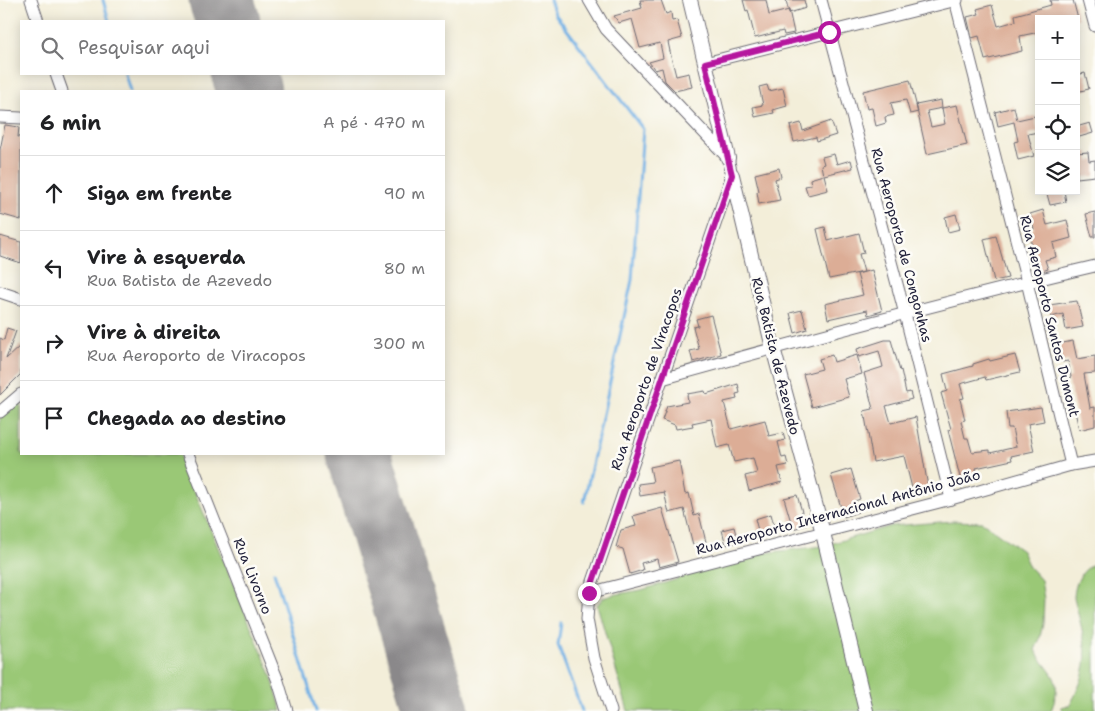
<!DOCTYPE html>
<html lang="pt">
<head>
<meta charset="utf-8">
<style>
  body { margin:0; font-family:"Shantell Sans",sans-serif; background:#f2f2f2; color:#202124 }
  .controls { position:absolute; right:15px; top:15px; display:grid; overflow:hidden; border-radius:0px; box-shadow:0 2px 12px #0003 }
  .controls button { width:45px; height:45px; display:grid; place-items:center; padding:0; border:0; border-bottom:1px solid #e0e0e0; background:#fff; color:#202124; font:25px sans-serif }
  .stop { position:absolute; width:15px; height:15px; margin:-11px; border:4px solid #b5179e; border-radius:50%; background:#fff }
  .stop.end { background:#b5179e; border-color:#fff; box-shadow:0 1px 5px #0008 }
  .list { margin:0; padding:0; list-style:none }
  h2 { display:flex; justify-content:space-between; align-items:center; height:65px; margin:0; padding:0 20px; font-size:21px }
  h2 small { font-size:16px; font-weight:400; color:#757577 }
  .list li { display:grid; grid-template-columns:32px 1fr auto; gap:15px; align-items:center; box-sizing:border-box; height:75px; padding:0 20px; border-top:1px solid #e0e0e0 }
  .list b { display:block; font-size:19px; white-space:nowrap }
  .list p { margin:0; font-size:16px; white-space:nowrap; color:#757577 }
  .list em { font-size:16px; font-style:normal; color:#757577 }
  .icon { flex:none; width:28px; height:28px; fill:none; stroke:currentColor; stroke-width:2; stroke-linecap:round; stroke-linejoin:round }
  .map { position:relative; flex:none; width:1095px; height:711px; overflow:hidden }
  .search { position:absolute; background:#fff; box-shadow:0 2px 12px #0003; left:20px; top:20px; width:425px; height:55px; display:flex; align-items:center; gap:12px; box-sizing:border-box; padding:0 18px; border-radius:0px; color:#757577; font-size:19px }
  .panel { position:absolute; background:#fff; box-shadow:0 2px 12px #0003; left:20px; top:90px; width:425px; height:365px; border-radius:0px }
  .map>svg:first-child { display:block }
  .green { fill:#9ac876; stroke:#5e7558 }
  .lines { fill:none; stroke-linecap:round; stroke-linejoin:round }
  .stream { stroke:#72b1e5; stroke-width:3 }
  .taxiway { stroke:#8a888a; stroke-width:26 }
  .runway { stroke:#8a888a; stroke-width:65 }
  .building { fill:#dcad96; fill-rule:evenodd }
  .minor-casing { stroke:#6b6972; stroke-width:13 }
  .tertiary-casing { stroke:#6b6972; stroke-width:16 }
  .minor { stroke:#fff; stroke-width:11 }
  .tertiary { stroke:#fff; stroke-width:14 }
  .route { stroke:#b5179e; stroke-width:6 }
  .labels { text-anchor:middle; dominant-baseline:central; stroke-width:5; stroke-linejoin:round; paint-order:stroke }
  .street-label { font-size:14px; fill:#22223b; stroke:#fdfcf7 }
</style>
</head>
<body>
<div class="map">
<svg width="1095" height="711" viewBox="0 0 1095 711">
  <rect width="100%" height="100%" fill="#fdfcf7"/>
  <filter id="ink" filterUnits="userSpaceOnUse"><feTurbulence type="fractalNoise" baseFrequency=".02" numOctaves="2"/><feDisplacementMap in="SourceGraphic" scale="10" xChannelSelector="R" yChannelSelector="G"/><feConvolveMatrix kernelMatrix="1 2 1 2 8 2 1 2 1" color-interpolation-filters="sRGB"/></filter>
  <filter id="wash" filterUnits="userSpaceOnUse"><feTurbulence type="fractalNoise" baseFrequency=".0096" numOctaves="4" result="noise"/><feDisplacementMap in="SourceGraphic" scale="20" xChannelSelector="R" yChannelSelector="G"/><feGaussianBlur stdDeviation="1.12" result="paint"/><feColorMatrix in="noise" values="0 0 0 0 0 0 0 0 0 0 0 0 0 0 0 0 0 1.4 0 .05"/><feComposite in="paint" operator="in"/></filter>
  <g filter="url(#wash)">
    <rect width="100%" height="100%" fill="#f3eed9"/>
    <!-- green -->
    <g class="green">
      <polygon points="21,394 21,454 179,454 270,672 282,711 0,711 0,412"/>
      <path d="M953 521 982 522 988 526 1022 551 1029 567 1041 580 1044 599 1043 624 1039 641 1035 650C1051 677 1064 676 1051 711H628L597 605 603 598 612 595 641 590 678 579 702 569 763 553 823 546 891 526Z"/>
      <path d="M1095 563V711H1064L1061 707 1070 705C1095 659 1085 645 1074 597 1075 581 1082 570 1095 563Z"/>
    </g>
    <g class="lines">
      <!-- stream -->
      <g class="stream">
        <polyline points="103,0 109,21"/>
        <polyline points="550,0 555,14 643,129 632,280 584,502"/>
        <polyline points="125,74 130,91"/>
        <polyline points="274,572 316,711"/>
        <polyline points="561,623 558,645 582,711"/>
      </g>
      <!-- taxiway -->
      <polyline class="taxiway" points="432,694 446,711"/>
      <!-- runway -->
      <g class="runway">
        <polyline points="221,0 228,21"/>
        <polyline points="244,74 249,91"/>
        <polyline points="359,454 437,711"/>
      </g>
    </g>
    <g id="blocks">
      <!-- building -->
      <g class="building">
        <polygon points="640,0 661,0 666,14 671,12 672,21 677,20 682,38 668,42 671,56 676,76 689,73 692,87 675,91 665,81 662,68 655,70 649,62 663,58 660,43 640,48 632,19 619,23 614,16 642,8"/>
        <polygon points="743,0 766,0 769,15 789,10 794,33 784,35 783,31 755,38 748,10 746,11"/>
        <polygon points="786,0 804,0 806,8 789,13"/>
        <polygon points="1050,0 1073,0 1078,19 1039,19 1039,32 1020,36 1022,51 985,60 979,36 972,38 967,17 979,14 977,9 992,5 998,26 1016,21 1015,15 1051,5"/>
        <polygon points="1085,73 1089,89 1076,92 1076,75"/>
        <polygon points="910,80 918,112 910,114 906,100 891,103 894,115 885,117 886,123 876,126 872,108 867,109 863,91"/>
        <polygon points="767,85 769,91 783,88 787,106 773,110 774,113 755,117 753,107 763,105 759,87"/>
        <path d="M941 100 942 108 957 105 967 145 927 154 916 105ZM942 108 945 124 931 127 927 111Z"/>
        <polygon points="1014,107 1017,120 1035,116 1038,132 1028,134 1034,156 1018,160 1014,142 1018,141 1014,122 998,126 995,112"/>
        <polygon points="831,121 836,135 817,141 816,137 794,142 790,126 801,123 803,131"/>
        <polygon points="1090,123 1093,133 1076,138 1076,127"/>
        <polygon points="5,125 19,127 18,137 21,137 21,220 0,214 0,150"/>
        <polygon points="1088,152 1089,161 1095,160 1095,176 1077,178 1076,153"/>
        <polygon points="834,154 837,164 851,160 853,168 824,175 828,190 808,195 805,186 811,185 810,179 823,175 821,165 824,164 822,157"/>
        <polygon points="779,168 781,177 775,179 780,200 759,204 757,192 759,191 755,174"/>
        <polygon points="1059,191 1064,191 1066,202 1050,205 1047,194"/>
        <polygon points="1043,210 1047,225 1067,220 1071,238 1053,243 1056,257 1045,260 1048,269 1039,272 1028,231 1034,229 1030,214"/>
        <polygon points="1095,212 1095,237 1092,237 1086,214"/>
        <polygon points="956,214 960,229 948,232 945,217"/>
        <polygon points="825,227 828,241 859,233 864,253 859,254 864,272 829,279 817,229"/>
        <polygon points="0,236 21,242 21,263 0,256"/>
        <polygon points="996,236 1008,278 994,281 984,239"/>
        <polygon points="872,270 882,311 868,315 867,310 828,319 825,304 863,295 857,274"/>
        <polygon points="1077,301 1083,327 1066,330 1063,314 1051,317 1049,305"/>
        <polygon points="802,310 807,329 795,333 790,313"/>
        <polygon points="711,315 721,354 693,362 690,351 699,349 693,327 698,326 696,319"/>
        <polygon points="7,328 16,331 6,359 21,345 21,374 0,395 0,338 4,340"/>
        <polygon points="885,340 891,340 900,371 901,370 906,393 910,392 912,399 886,406 891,423 916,417 929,493 914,496 904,456 873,462 864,411 873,409 864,373 883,367 879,351 859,357 857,349"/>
        <polygon points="1073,341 1077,359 1095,356 1095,373 1084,374 1090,408 1095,407 1095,426 1079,430 1068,378 1071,377 1068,361 1062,362 1058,344"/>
        <polygon points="832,355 834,362 857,355 862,374 844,379 849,397 812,407 803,374 822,369 819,359"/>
        <polygon points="1015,355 1020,372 986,380 985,377 960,384 964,398 960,399 965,420 961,421 965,438 968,438 972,452 990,450 990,453 1016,447 1012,428 1008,428 1006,412 1041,407 1044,421 1028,424 1034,451 1011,456 1012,460 976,468 978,476 961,481 948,430 951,429 941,393 947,391 943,374 973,366 973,364 989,359 990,361"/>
        <polygon points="738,384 740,393 736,394 737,399 724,402 731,429 765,420 769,436 783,433 785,440 778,442 782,458 786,457 788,465 778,467 782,482 749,491 745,476 757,473 753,458 734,462 729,445 717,448 711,419 692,423 693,426 676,429 675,425 662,420 667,406 688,402 687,394 705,391 706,394"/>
        <polygon points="679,461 685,494 689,493 694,516 699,514 706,542 693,545 684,509 669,513 664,492 640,496 638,484 653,482 650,467"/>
        <polygon points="851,469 860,499 855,501 858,512 844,517 831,475"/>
        <polygon points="797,495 806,525 793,529 784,498"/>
        <polygon points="662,508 678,562 659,567 657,559 641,563 643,570 630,574 623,549 616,547 621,530 636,526 633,516"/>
        <polygon points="771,514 776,533 760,538 755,519"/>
        <polygon points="734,527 738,542 726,545 722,530"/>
      </g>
    </g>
  </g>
  <g filter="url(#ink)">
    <use href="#blocks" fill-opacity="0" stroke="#6b6972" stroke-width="1"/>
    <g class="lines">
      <!-- minor casing -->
      <g class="minor-casing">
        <g id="minor">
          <polyline points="31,0 38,21"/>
          <polyline points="589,0 606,29 728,158 732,175 589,593 587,619 594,658 611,711"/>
          <polyline points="821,0 905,314 951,499"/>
          <polyline points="955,0 1027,282 1071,465"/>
          <polyline points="1088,0 1095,26"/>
          <polyline points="705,63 957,0"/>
          <polyline points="56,74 62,91"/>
          <polyline points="0,117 21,118"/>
          <polyline points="0,292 21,299"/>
          <path d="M662 379C806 339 950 300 1095 266"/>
          <polyline points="0,412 21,394"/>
          <polyline points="188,454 278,681 287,711"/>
          <polyline points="589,593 951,499 1071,465 1095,461"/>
        </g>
      </g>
      <!-- tertiary casing -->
      <g class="tertiary-casing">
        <g id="tertiary">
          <polyline points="690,0 728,158"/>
          <polyline points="732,175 773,348 823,533 866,711"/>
        </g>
      </g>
      <!-- minor -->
      <use href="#minor" class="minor"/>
      <!-- tertiary -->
      <use href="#tertiary" class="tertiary"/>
    </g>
  </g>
  <g class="lines" filter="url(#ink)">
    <!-- route -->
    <polyline class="route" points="589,593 732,175 705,63 829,32"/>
  </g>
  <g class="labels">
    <!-- street labels -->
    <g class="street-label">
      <text transform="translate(902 245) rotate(75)">Rua Aeroporto de Congonhas</text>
      <text transform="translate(1050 316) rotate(76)">Rua Aeroporto Santos Dumont</text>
      <text transform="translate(776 356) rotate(76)">Rua Batista de Azevedo</text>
      <text transform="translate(646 379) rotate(-71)">Rua Aeroporto de Viracopos</text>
      <text transform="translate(838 512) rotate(-15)">Rua Aeroporto Internacional Antônio João</text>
      <text transform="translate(253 576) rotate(68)">Rua Livorno</text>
    </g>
  </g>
</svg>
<div class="controls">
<button>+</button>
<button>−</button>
<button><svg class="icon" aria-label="locate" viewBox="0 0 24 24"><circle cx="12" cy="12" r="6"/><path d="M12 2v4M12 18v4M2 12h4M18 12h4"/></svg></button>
<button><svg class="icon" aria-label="layers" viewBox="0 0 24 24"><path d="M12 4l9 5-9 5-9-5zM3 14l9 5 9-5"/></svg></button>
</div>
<div class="stop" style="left:829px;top:32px"></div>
<div class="stop end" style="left:589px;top:593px"></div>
<div class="search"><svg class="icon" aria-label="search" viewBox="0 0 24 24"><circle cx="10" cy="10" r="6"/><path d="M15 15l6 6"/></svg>Pesquisar aqui</div>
<section class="panel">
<h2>6 min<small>A pé · 470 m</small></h2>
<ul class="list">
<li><svg class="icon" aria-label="ahead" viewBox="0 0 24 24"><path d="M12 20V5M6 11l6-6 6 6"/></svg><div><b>Siga em frente</b></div><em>90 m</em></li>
<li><svg class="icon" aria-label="left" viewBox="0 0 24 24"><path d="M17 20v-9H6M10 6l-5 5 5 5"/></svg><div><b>Vire à esquerda</b><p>Rua Batista de Azevedo</p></div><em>80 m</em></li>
<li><svg class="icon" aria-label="right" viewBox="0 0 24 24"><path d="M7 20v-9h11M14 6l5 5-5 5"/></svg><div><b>Vire à direita</b><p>Rua Aeroporto de Viracopos</p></div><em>300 m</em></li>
<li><svg class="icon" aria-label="arrive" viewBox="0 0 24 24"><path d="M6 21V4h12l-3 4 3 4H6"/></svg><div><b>Chegada ao destino</b></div></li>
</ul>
</section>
</div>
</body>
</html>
